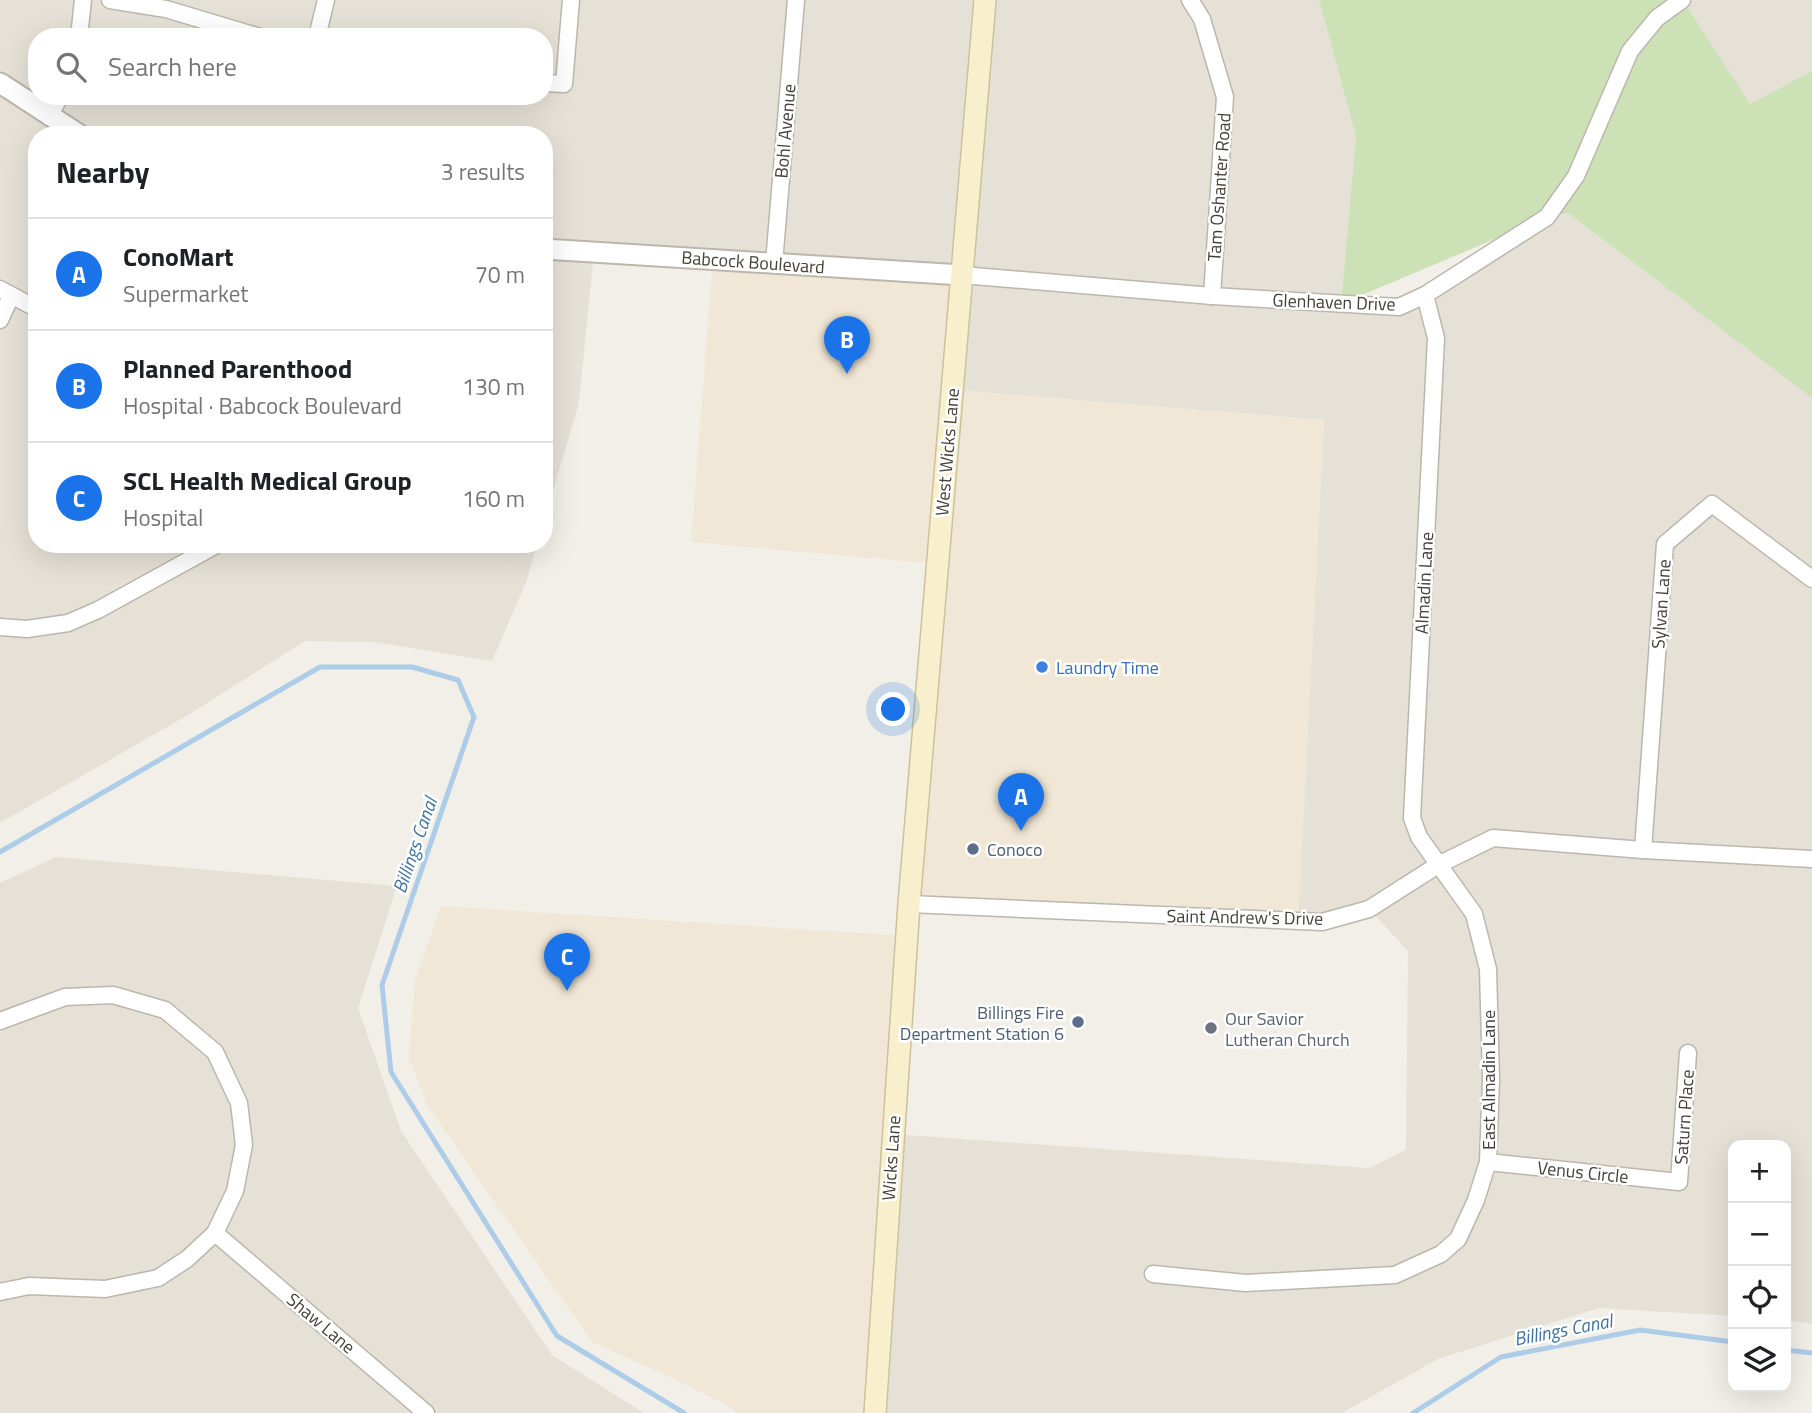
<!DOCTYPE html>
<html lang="en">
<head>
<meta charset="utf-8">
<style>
  body { margin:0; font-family:"Titillium Web",sans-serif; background:#f6f6f6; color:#202124 }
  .controls { position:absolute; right:21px; bottom:21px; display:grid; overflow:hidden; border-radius:14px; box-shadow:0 7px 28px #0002 }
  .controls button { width:63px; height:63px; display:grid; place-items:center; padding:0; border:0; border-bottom:2px solid #e0e0e0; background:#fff; color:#202124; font:35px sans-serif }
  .you { position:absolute; left:894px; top:710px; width:24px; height:24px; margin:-18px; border:5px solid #fff; border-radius:50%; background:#1a73e8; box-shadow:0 0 0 10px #1a73e833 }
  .badge { display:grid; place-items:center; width:46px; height:46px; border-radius:50%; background:#1a73e8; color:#fff; font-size:23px; font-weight:700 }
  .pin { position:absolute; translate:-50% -58px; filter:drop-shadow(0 2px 4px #0008) }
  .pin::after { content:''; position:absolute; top:37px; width:24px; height:21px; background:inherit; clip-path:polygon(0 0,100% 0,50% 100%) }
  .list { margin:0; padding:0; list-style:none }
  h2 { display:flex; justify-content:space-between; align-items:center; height:91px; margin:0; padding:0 28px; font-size:30px }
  h2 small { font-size:23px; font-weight:400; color:#757577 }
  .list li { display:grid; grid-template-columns:46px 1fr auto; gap:21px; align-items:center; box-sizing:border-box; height:112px; padding:0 28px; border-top:2px solid #e0e0e0 }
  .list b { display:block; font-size:26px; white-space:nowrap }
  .list p { margin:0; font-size:23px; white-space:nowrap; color:#757577 }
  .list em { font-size:23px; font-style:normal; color:#757577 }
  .icon { flex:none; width:38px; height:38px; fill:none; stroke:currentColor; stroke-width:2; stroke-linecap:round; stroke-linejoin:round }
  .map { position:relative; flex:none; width:1812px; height:1413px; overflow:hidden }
  .search { position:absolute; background:#fff; box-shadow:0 7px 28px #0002; left:28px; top:28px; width:525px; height:77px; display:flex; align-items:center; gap:18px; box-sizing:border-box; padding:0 24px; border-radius:28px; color:#757577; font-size:26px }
  .panel { position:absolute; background:#fff; box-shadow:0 7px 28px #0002; left:28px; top:126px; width:525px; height:427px; border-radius:28px }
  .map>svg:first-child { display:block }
  .residential { fill:#e5e1d7; fill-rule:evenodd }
  .commercial { fill:#f1e7d6 }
  .green { fill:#cce1b6 }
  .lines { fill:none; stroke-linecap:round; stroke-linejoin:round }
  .stream { stroke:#accce7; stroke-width:5 }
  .minor-casing { stroke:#bcb7ac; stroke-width:19 }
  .tertiary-casing { stroke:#bcb7ac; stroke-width:23 }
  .secondary-casing { stroke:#ccc29d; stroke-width:24 }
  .minor { stroke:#fff; stroke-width:16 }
  .tertiary { stroke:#fff; stroke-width:19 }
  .secondary { stroke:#f8efcc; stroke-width:21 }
  .shop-dot { fill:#3f7fe0; stroke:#fff; stroke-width:2.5 }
  .service-dot { fill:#5c6f8a; stroke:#fff; stroke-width:2.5 }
  .worship-dot { fill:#6b7280; stroke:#fff; stroke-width:2.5 }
  .labels { text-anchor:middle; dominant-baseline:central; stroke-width:5; stroke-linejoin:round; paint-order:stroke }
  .street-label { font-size:18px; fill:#444038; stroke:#fff }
  .shop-label { font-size:18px; fill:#366cbe; stroke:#fff; text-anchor:start }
  .service-label { font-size:18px; fill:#4e5e75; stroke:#fff; text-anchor:start }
  .worship-label { font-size:18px; fill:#5b616d; stroke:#fff; text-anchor:start }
  .water-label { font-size:19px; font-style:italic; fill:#3e74a3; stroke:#fff }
</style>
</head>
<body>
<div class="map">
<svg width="1812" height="1413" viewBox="0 0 1812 1413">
  <rect width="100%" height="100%" fill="#f2efe8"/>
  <!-- residential -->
  <g class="residential">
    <path d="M0 0H1319L1356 136 1341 303 1399 307 1547 217 1568 213 1812 398V1324L1786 1320V1145H1733V1316L1599 1308 1438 1359 1342 1413H876L892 1134 1369 1168 1406 1150 1408 951 1369 909 1298 921 1324 420 952 390 962 276 544 246V135H37V544H537L527 580 492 661 374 642 305 641 188 715 0 823ZM37 37H544V96H37Z"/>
    <polygon points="1683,0 1812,0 1812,71 1750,104"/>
    <polygon points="544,249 594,252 579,403 544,521"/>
    <polygon points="56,857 397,886 358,1008 401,1131 552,1355 644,1413 0,1413 0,883"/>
  </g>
  <!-- commercial -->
  <g class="commercial">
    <polygon points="713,259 962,275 953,390 1324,420 1298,921 909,904 938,564 691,542"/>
    <polygon points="441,906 907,936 876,1413 736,1413 731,1407 661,1373 592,1342 427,1105 409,1057 415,980"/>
  </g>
  <!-- green -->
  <polygon class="green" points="1319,0 1683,0 1750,104 1812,71 1812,398 1568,213 1547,217 1341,304 1356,136"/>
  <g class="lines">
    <!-- stream -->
    <g class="stream">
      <polyline points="0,852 320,667 412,667 458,680 474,717 382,985 391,1072 557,1336 684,1413"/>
      <polyline points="1786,1350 1812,1353"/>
      <polyline points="1413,1413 1501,1357 1640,1330 1733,1342"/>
    </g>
    <!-- minor casing -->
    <g class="minor-casing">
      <g id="minor">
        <polyline points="110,0 166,9 260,37"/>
        <polyline points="1190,0 1202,19 1225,97 1212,296"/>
        <polyline points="79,37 83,0"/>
        <polyline points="317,37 326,0"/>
        <polyline points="544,83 564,84 571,0"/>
        <polyline points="49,117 60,96"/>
        <polyline points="774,263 796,0"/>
        <polyline points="962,275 1212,296 1399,307 1425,295 1547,217 1576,176 1630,51 1657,18 1682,0"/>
        <polyline points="0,289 37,309"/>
        <polyline points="0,320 11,296"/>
        <polyline points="0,627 27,629 68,623 98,610 218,544"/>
        <polyline points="1643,850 1665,544 1712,504 1812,579"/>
        <polyline points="909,904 1322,922 1369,909 1438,865 1493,838 1643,850 1812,859"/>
        <polyline points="0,1021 65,997 113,995 165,1010 215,1052 239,1103 244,1145 235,1191 215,1233 187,1259 158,1278 105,1289 29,1286 0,1292"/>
        <polyline points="1488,1162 1679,1182 1688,1053"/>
        <polyline points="215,1233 426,1413"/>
        <polyline points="1153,1274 1246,1283 1395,1275 1441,1254 1458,1239 1476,1200 1488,1162 1491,1079 1488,969 1474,914 1419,837 1412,818 1436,338 1425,295"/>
      </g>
    </g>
    <!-- tertiary casing -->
    <g class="tertiary-casing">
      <g id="tertiary">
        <polyline points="0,83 80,135"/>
        <polyline points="544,249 962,275"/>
      </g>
    </g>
    <!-- secondary casing -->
    <g class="secondary-casing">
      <polyline id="secondary" points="875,1413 909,904 985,0"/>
    </g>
    <!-- minor -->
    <use href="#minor" class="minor"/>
    <!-- tertiary -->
    <use href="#tertiary" class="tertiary"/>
    <!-- secondary -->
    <use href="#secondary" class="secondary"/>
  </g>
  <!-- markers -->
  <circle class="shop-dot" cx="1042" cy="667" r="7"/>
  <g class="service-dot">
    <circle cx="973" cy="849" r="7"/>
    <circle cx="1078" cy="1022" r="7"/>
  </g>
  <circle class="worship-dot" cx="1211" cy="1028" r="7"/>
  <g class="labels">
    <!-- street labels -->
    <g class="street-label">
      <text transform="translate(785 131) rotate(-85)">Bohl Avenue</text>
      <text transform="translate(1219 187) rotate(-86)">Tam Oshanter Road</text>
      <text transform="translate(753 262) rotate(4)">Babcock Boulevard</text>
      <text transform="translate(1334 302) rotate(2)">Glenhaven Drive</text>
      <text transform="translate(947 452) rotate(-85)">West Wicks Lane</text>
      <text transform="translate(1424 583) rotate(-87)">Almadin Lane</text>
      <text transform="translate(1661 604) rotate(-86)">Sylvan Lane</text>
      <text transform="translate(1245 917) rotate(1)">Saint Andrew's Drive</text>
      <text transform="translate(1488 1080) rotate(-90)">East Almadin Lane</text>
      <text transform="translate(1684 1117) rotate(-86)">Saturn Place</text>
      <text transform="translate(891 1158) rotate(-86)">Wicks Lane</text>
      <text transform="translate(1583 1172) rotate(6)">Venus Circle</text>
      <text transform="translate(321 1323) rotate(40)">Shaw Lane</text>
    </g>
    <!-- shop labels -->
    <g class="shop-label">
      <text x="1056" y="667">Laundry Time</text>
    </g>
    <!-- service labels -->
    <g class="service-label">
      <text x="987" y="849">Conoco</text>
      <text x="1064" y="1012" text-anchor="end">Billings Fire<tspan x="1064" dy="21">Department Station 6</tspan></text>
    </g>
    <!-- worship labels -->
    <g class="worship-label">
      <text x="1225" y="1018">Our Savior<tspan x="1225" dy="21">Lutheran Church</tspan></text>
    </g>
    <!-- water labels -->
    <g class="water-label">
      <text transform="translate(414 845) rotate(-71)">Billings Canal</text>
      <text transform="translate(1563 1329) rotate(-11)">Billings Canal</text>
    </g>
  </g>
</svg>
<div class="controls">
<button>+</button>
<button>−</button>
<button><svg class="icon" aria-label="locate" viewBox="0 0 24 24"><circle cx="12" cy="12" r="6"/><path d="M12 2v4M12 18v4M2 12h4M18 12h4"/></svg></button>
<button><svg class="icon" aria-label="layers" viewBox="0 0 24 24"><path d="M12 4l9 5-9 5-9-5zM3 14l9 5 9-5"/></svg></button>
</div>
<div class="you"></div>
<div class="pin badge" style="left:1021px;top:831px">A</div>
<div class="pin badge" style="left:847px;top:374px">B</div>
<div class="pin badge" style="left:567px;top:991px">C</div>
<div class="search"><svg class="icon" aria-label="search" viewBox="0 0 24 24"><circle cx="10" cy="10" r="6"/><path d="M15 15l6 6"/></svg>Search here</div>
<section class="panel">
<h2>Nearby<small>3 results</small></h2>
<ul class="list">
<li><span class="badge">A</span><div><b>ConoMart</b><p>Supermarket</p></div><em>70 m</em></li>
<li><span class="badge">B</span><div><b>Planned Parenthood</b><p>Hospital · Babcock Boulevard</p></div><em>130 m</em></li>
<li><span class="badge">C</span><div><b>SCL Health Medical Group</b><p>Hospital</p></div><em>160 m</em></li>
</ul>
</section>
</div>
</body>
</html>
